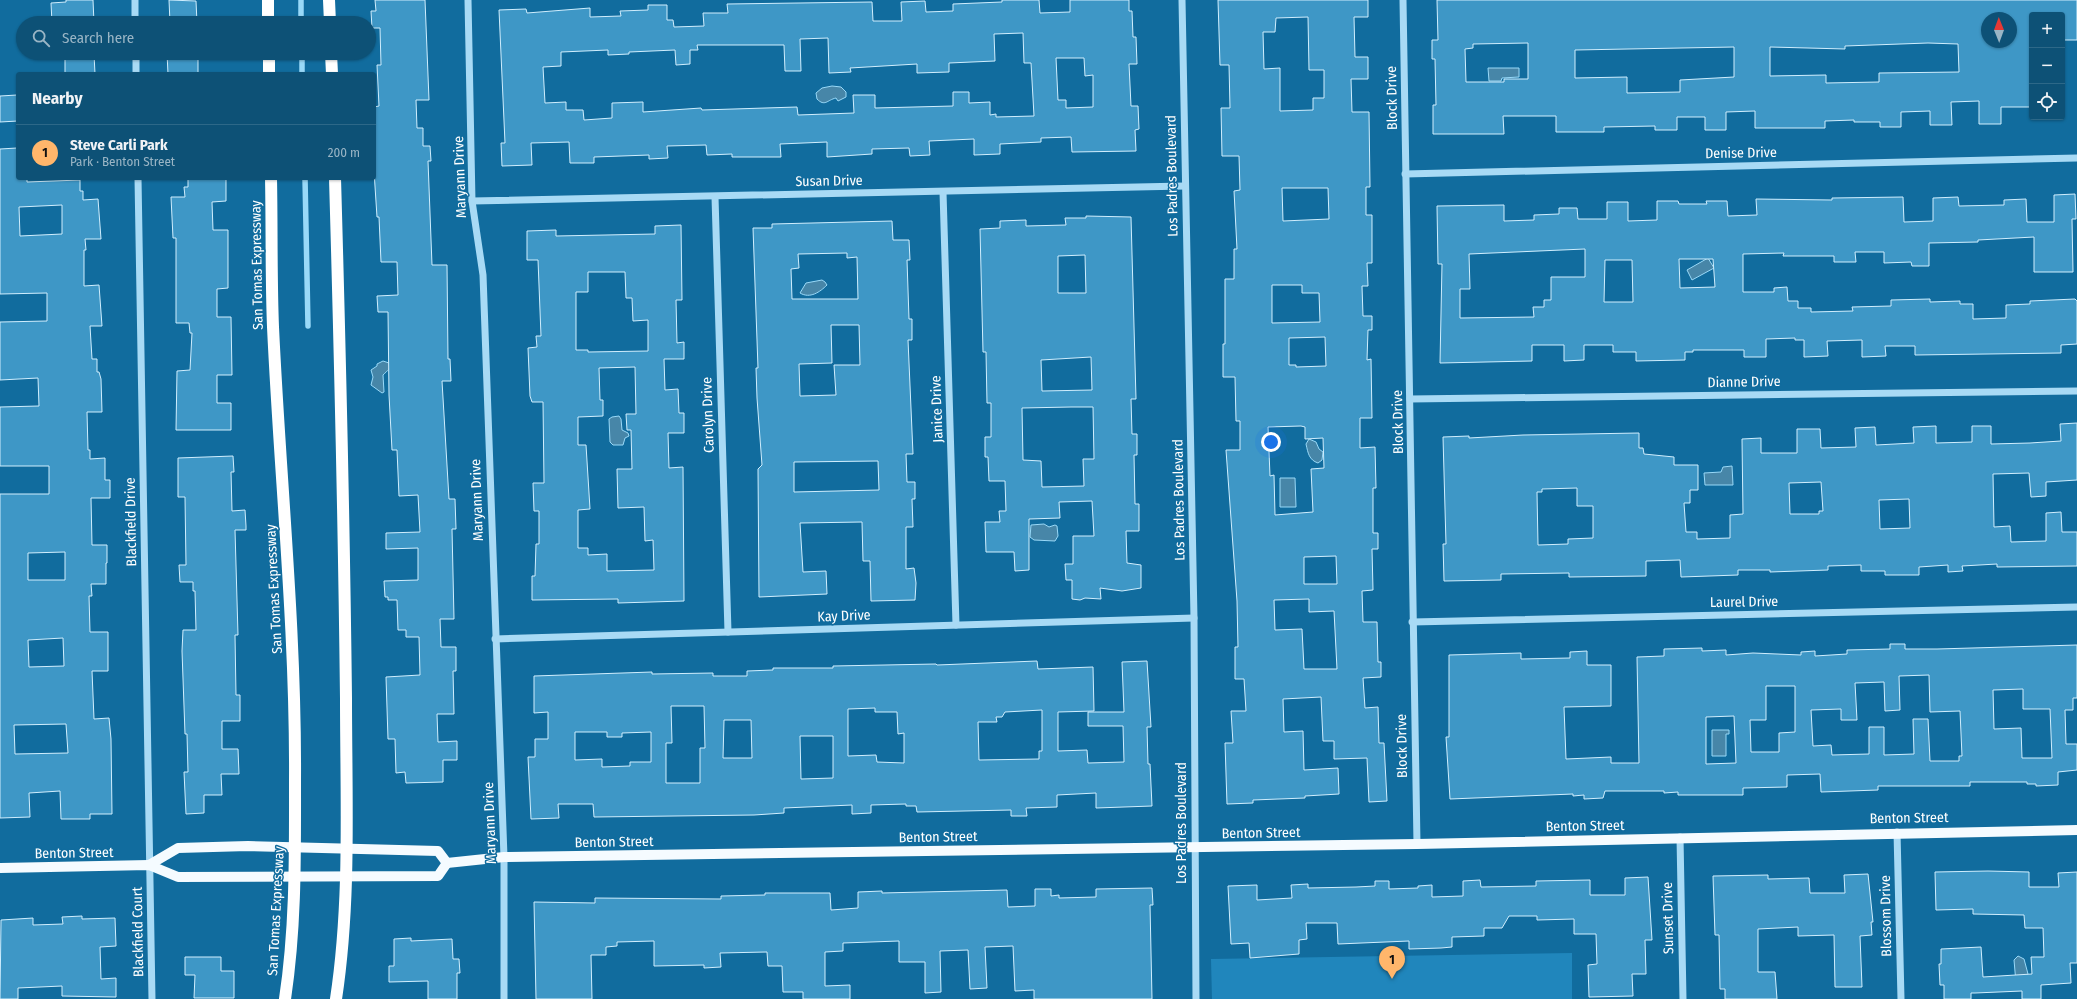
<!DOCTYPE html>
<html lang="en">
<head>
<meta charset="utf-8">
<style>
  body { margin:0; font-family:"Fira Sans Condensed",sans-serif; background:#1b5b7e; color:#f1f3f6 }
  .controls { position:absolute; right:12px; top:12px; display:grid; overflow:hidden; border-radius:4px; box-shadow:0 1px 3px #0004 }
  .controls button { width:36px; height:36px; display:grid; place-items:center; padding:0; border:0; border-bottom:1px solid #2d6888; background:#0d5176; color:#f1f3f6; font:20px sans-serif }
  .compass { position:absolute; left:1981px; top:12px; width:36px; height:36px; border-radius:50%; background:#0d5176; box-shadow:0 1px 3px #0004; rotate:359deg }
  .you { position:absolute; left:1271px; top:442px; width:14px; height:14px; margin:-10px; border:3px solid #fff; border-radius:50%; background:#1a73e8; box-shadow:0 0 0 6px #1a73e833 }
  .badge { display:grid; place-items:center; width:26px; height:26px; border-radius:50%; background:#ffb66b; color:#111; font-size:13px; font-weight:700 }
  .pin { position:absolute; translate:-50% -33px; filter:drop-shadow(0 1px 2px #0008) }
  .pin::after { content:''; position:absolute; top:21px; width:14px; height:12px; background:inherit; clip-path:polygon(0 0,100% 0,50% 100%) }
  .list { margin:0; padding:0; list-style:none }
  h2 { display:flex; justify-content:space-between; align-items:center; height:52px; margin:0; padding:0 16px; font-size:17px }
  h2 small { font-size:13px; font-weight:400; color:#9ab5c5 }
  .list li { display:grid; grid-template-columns:26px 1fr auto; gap:12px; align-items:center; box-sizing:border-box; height:56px; padding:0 16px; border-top:1px solid #2d6888 }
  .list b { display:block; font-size:15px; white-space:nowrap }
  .list p { margin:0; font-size:13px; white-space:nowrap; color:#9ab5c5 }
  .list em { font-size:13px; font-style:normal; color:#9ab5c5 }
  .icon { flex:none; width:22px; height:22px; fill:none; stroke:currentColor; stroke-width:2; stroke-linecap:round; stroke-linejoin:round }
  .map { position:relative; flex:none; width:2077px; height:999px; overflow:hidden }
  .search { position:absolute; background:#0d5176; box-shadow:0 1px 3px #0004; left:16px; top:16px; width:360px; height:44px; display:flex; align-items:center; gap:10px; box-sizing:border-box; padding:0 14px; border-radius:22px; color:#9ab5c5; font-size:15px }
  .panel { position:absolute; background:#0d5176; box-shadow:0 1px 3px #0004; left:16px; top:72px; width:360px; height:108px; border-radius:4px }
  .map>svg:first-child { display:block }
  .green { fill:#2086bc }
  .water { fill:#4786a8; stroke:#99d9f8 }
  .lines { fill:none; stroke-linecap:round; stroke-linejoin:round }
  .stream { stroke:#99d9f8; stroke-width:5.5 }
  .building { fill:#3e97c6; stroke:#d0eefe; fill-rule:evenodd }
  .minor { stroke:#a8daf5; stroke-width:7 }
  .major { stroke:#f5fbff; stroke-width:10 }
  .highway { stroke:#fff; stroke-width:12 }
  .labels { text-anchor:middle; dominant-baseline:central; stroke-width:3; stroke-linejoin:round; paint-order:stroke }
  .street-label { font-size:14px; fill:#fff; stroke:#116c9e }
</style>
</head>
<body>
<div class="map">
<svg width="2077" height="999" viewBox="0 0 2077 999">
  <rect width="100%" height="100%" fill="#116c9e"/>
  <!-- green -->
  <polygon class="green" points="1572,953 1572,999 1212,999 1211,959"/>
  <!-- water -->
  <g class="water">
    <polygon points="1488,68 1519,68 1519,77 1502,78 1501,81 1489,81"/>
    <path d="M832 86 841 87 846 92V97L838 101 836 98C827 100 825 107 817 99L816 93 822 88Z"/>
    <polygon points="1708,258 1714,268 1692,280 1687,270"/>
    <path d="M822 280 825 282 827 285C820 292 810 299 800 293L806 283Z"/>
    <path d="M383 361 389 363C391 369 388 370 383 375L384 392 382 393 371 385 373 377 371 370 377 366V364Z"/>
    <polygon points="619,416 621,419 622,430 628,433 629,436 625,438 623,445 613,445 610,442 609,419 612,417"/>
    <path d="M1309 439 1316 442 1319 449 1323 452 1322 460 1318 463C1309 460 1308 453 1306 444Z"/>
    <polygon points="1732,466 1733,485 1705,485 1704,473 1721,472 1723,467"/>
    <polygon points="1280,478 1295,478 1296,507 1280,507"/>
    <polygon points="1044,524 1049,527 1055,525 1057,526 1058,536 1055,541 1034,540 1030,537 1031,525"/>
    <polygon points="1712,730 1729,730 1729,734 1726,734 1726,756 1712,756"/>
    <polygon points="2018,956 2024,959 2028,974 2016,983 2014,960"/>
  </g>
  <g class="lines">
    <!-- stream -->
    <g class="stream">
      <polyline points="301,0 301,23"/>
      <polyline points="302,53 302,74"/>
      <polyline points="305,178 308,326"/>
    </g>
  </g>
  <!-- building -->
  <g class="building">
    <polygon points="66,0 93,0 94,23 52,23 51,3 66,2"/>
    <polygon points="169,0 196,1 197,23 170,23"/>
    <polygon points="375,0 425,0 429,100 416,100 417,128 423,128 423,146 430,146 431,161 428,161 432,265 447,265 448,359 450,359 451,381 442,381 449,499 455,499 456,529 452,529 454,619 440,619 441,647 456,647 456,671 453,671 454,714 437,714 438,742 457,741 457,760 443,760 443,782 406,783 405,772 396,773 395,739 388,739 386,677 420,675 419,637 406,637 406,630 398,630 397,600 388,600 388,597 385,597 384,581 418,580 418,548 386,549 386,533 420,532 418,495 399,496 397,450 392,450 389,395 388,312 378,312 377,296 398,295 397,262 381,262 379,217 377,217 374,171 374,107 379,106 377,65 381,65 380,28 372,28 371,11 376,11"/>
    <path d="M1002 0H1039L1040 13 1070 12V0H1129V11H1132L1133 37H1136L1137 64H1129L1131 106H1138L1139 129 1135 130 1136 151 1072 152 1071 137 1041 138V142L1000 144V154L974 155V139L929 141 930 155 910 156 909 148 872 149V154L827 157V142L780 144 781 157H732V154L707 155 706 145 667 146 668 158 649 159V155L594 157V163H570L569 142 531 143 532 165 502 166 501 143H505L499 10 526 9 527 13 590 8V17L621 16 620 11 648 10V5H667V20H673L674 27 704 26 703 13H728L727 4 872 2 873 21H902L901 2 925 1 926 12 953 11V4L1002 2ZM1023 33 1024 63H1031L1034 116 996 117V114L990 115V102L969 103V92H953V106L875 108V95H853L854 113 798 115 797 107 702 110 701 108 643 112V102L612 103V118L584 120 583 110H566V102L545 103 543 67 561 66V52L608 50V55L629 54V52L675 50 676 65 690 64V50H698L697 45H784L785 71H801L800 39 828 38 829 73 851 72 850 68 917 64V73L949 72V63L995 61 994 34ZM1056 58H1084L1085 76 1093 75V107L1066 108V100H1058Z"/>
    <path d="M1218 0H1368V17H1354L1355 57H1368V79H1351L1352 112H1369L1370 187H1366V215H1372V263H1367L1368 286H1362L1363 316H1372V330H1368L1367 360 1371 359 1372 418H1360V448L1375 447 1376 488H1373V533H1378V549H1372L1373 590 1362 591 1363 622H1377L1378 662H1381V677L1363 678 1365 708 1378 707 1379 743H1384L1387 801 1369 802 1367 758 1334 759V741H1323L1321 697 1283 699 1284 732 1303 731 1304 770 1338 768 1339 794 1305 796V798L1253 800V803L1227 804 1225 743H1233L1231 711H1246L1244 679H1235V647H1238L1237 601 1226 450H1240V421H1236L1235 377H1223V344H1225V279H1234V249H1237L1234 191 1240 190 1239 156H1222L1221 108H1230L1229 65H1220ZM1308 17 1309 70H1324V98H1313V110L1280 111V68L1264 69 1263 32H1275L1276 18ZM1282 188H1328L1329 219 1283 221ZM1272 285H1302V293H1319L1320 322 1272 323ZM1325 337 1326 366 1296 367V365H1289V338ZM1301 426 1305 427V439L1323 438 1324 468 1311 469 1313 512 1275 515 1274 475 1270 476 1268 427ZM1336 556 1337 584H1304V557ZM1309 599V612L1334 611 1337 669H1304L1302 629 1275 630 1274 600Z"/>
    <path d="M1437 0H2077V40H2062V15H2032V107H2001V124H1979V101L1951 102 1952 125H1930V111L1901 112V127H1880V122H1854V120L1825 121V128H1755V111L1726 112V130H1705V117H1677V130H1655V126L1604 127V132H1556V116H1503L1504 134H1433V105H1436L1435 59H1432V40H1438ZM1987 18H2011V42H1987ZM1528 43V79H1504V82H1466L1465 49 1473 48V44ZM1928 43 1958 44 1959 72 1879 73V82L1826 83V75L1770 76V47L1845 49V46ZM1734 47V77L1680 80V92L1627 93V77L1575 78V50Z"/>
    <polygon points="65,53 94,54 95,74 65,74"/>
    <polygon points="167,53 198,53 198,74 168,74"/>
    <polygon points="17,95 18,121 0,122 0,96"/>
    <path d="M17 148 18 178H27V182L80 180V191H83V200L98 199 101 239H85L86 250H84V286L99 285 102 326H90L92 359H97V372H99L101 379 102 412H87L88 450H90V459L105 458V480H110V498H91L92 545H107V563H106V584H91L92 596H89L90 632H108V671H92L94 719 109 718 111 739 112 814H90V819H61L60 791 29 793 30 817 0 818V494H49V466H0V407L39 406 38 378 0 380V322L47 321V293L0 294V149ZM62 205V234L20 236 19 207ZM65 552V580H28V553ZM63 638 64 666 29 667 28 640ZM66 724 68 753 15 754 14 725Z"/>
    <polygon points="188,178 226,178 226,201 212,202 213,230 228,230 228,288 217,289 217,317 231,317 232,375 217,375 217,403 231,403 231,430 176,430 177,371 190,370 192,333 190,333 189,323 176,323 176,238 173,238 171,197 185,197 184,187 188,187"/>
    <path d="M2075 194 2076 219H2072L2073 272H2034V237L1978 240V242L1929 243V266H1912L1911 262 1884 263V252H1855L1856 262H1834V256H1783L1784 253 1743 254V292H1774V288L1787 287 1788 301H1798V308H1811V312L1853 311 1852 307 1891 306V300L1930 299V302L1960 301V304H1973V319L2006 318V305L2030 304V301L2075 299 2077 301V344L2061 345V353L1915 355V346H1885L1886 356 1862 357V340L1827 341 1828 356 1804 357V340H1795V338L1766 339V357H1744V350H1693V352H1685V360L1636 361V352H1613V345H1584V360L1564 361V345H1532V361L1440 363 1442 264H1438L1437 206 1504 205V221L1534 220V215L1559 214V208H1577L1578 219H1607V202H1628V221L1657 220V201H1678L1679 204H1707L1706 201H1727L1728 216 1757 215 1756 199 1832 200V198L1903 197 1904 222 1933 221V198L1958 197 1959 206 2004 205V200L2026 199 2027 222H2054V195ZM1585 249V277H1551V300H1544V307H1533L1534 317 1460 318V289H1470L1469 254ZM1679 259H1713L1715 287 1680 288ZM1605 260H1632L1633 302H1604Z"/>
    <path d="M1086 216 1131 217 1136 399H1131L1132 434H1137V455H1134L1135 504H1139V531H1126L1127 563 1141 565V588L1122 591 1100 588 1101 599 1085 598 1080 600 1072 599V580H1066L1065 564H1073V536H1094L1092 501 1059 502 1060 518 1029 519V570L1015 571 1014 552H986L985 522H1000L999 511H1006L1005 481H989L988 457H985V437H991V403H987L986 352H983L980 229 1000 228V221L1026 220V226L1066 225 1065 218H1086ZM1085 255 1086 293H1058V256ZM1091 357 1092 390 1042 391 1041 360ZM1071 407H1093L1094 459H1083L1084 486 1042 487 1041 461 1023 460 1022 408Z"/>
    <path d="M892 221 893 240H909L910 260H907L909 319H912V340H908L913 454H906L907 482H915V499H912L913 527H906V569L914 568 916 583 915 600 871 601 870 561H863L862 522 800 523 803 572 826 571 827 594 759 597 758 469 762 465 757 398 756 368H758L753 228H772V224ZM847 253V258L857 257 858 299H792L791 269 799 268 798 254ZM831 325H859L860 365H834L836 395 800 396 799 364 832 363ZM878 461 879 490 794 492V462Z"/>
    <path d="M681 225 682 300H676L677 343 684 342V359H664L665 390 678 389 679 413H684V433H668L669 468 683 467 684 601 618 603V599L532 600V576H535L536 544H539V511H534L533 483H544L543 402H532L530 396 528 348 537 347 536 336H541L538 260H527V231L556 230V236L655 234V226ZM588 272H625L626 298H632L633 321 648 320V351L588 352V350H576V292H588ZM635 367 636 414H626L627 430H631L632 469H617L618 508 644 507 645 541 653 540 654 570 607 571V554L588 555V548H578V510L590 509 586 445H578V417L603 416V400H600L599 368Z"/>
    <path d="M2077 423V480L2046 482V496L2031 497 2029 473 1993 474 1994 527 2010 526 2011 542 2046 541V513L2061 512 2062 532H2077V566L1997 567V564L1962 566 1963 571 1948 572V565L1919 567V575H1885V571H1861V565L1828 566V570L1770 572V570H1738V575L1681 577 1680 560 1646 561V576L1569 577V573L1501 574V580L1444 581 1443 544H1446L1443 437 1469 436V438L1523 435 1639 433V448H1643L1644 454 1674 457V465H1698V490H1690V503H1684L1686 532H1697V539L1730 538V515L1743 514 1742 439 1761 438V453H1797V429H1820L1821 448 1856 447 1855 428 1875 427 1876 445 1914 443 1913 427 1936 426V443L1972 442V426H1991V444L2030 443 2061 441 2060 424ZM1821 482 1823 511H1819V514H1790L1789 483ZM1577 488V506H1593V538L1568 539V544L1538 545 1537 492H1542V489ZM1909 499 1910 528 1880 529 1879 500Z"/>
    <polygon points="233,456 234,472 231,472 232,511 245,510 246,526 246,530 235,530 238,635 235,635 236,695 240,695 240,721 222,721 222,749 238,749 239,774 221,774 222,795 204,795 204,813 186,814 184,772 188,772 187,734 185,734 182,651 183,630 196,630 195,591 193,591 193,582 180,582 179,565 186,565 185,497 178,497 178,458"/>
    <path d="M1890 644H1905V649H1937L2077 645V698H2073V710H2065L2066 744H2077V770L2058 772V785L2036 786V784H2027V782H1970V786H1878V790L1821 792 1820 774 1787 775V787L1743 788V795H1678V792L1664 793V791H1605L1603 798 1584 799V795L1573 796V794L1450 799 1446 737H1449V655L1521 653V659L1570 658V652L1587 651V665H1611V706L1564 707 1566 759 1611 757V763H1639L1637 657 1664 656V649L1702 648V651L1726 650V655L1753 653 1801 655V652L1815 651V656L1847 654V650L1890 649ZM1929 675 1930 712 1960 711 1962 756H1959V761H1930L1928 719H1913L1914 754 1884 755V727H1869V754L1832 755 1831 745 1813 746 1811 710 1841 709V720H1857L1855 683 1884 682 1885 711 1900 710 1899 676ZM1766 686H1795V732L1779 733V752H1751L1750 720H1766ZM2023 689V709H2050L2052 758H2022L2021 728 1994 729 1993 690ZM1734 716 1736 763 1706 764V717Z"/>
    <path d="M1037 661 1038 669 1093 667 1094 711 1058 712V751L1087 750 1088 763 1124 762 1123 726H1088V712H1124L1122 662 1147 661 1151 727H1147L1148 764H1150L1152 806 1096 808V793L1057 795V807L1026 808 1027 816H1011V810L917 812 916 806H906V804L871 805V813L852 814V805L784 808V813L754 815 594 817 593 804H558L559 818 531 819 528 757H535V739H548V712L534 713V676L652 672V674L713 673V676H747V671L773 670V668H833V666L936 664 937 665ZM671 706H704L705 748H700V783H666V743H672ZM875 708V712H897L898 734 904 733V763L877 762 876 755 848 756V709ZM1042 710V751H1039V759L979 760 978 722H997L996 717H1002L1005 712ZM724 720H751L752 758H723ZM575 732H607V737H622V733L651 732V762H630V766L602 767V759L575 760ZM800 736H833V778L801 779Z"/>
    <polygon points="1988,871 2029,872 2029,887 2059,887 2058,873 2077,872 2077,963 2070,963 2071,983 2041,985 2041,999 2022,999 2022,991 1975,993 1971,993 1971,999 1944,999 1944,985 1940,985 1939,964 1941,964 1941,949 1981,947 1983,977 2032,974 2031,957 2044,957 2043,928 2025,928 2024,915 1973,914 1973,909 1936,910 1935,872"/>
    <polygon points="1868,874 1873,922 1871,922 1872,935 1860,936 1862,987 1835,987 1834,935 1798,936 1798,927 1758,929 1758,972 1775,972 1777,999 1725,999 1725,989 1720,989 1719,935 1715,935 1713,876 1768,875 1768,879 1809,878 1810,893 1845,893 1844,875"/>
    <polygon points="1648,877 1652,940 1645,940 1646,974 1632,974 1633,996 1589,997 1588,965 1597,964 1596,934 1574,934 1574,919 1537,920 1537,916 1509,916 1502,928 1484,928 1484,936 1452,937 1452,947 1441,948 1409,949 1409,941 1338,944 1337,923 1306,923 1307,939 1299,940 1299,954 1250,958 1249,943 1231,944 1228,886 1257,885 1257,900 1292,898 1291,885 1308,884 1308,888 1356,887 1375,886 1375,881 1389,881 1389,889 1418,888 1418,886 1432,885 1432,897 1463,896 1463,881 1480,880 1481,887 1536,886 1536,881 1590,880 1590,895 1625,895 1625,878"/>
    <polygon points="1152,888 1153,905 1150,905 1152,999 1034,999 1034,990 1015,991 1013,946 985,947 987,988 970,989 968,950 940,951 941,992 925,993 925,962 899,962 899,941 843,943 843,951 825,952 825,986 850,985 850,999 803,999 803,992 783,992 782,966 768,966 767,952 720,953 721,967 704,968 704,965 654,966 654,941 617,942 617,946 606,947 606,955 591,955 592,999 536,999 534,902 595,903 595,898 721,899 721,896 765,895 765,893 830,893 831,910 858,908 858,892 882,891 882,893 1007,890 1008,907 1035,906 1035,889 1051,889 1051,896 1059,895 1059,898 1096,897 1096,889"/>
    <polygon points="82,916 82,919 115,918 116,946 100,947 101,979 116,978 116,997 62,996 62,986 18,988 18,999 0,999 1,920 33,918 33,925 63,924 62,917"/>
    <polygon points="411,938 411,941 452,939 453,959 459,959 460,973 457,973 457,999 428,999 428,981 389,982 389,966 394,966 394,939"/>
    <polygon points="185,957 221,957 221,971 234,971 234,998 194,998 195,975 185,975"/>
  </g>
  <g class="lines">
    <!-- minor -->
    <g class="minor">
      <polyline points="135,0 135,23"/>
      <polyline points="468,0 472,201 483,275 504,857 504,999"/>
      <polyline points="1182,0 1194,618 1196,999"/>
      <polyline points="1403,0 1417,844"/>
      <polyline points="136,53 136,74"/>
      <polyline points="1405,174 2077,158"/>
      <polyline points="138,178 152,999"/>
      <polyline points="943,192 956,625"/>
      <polyline points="715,197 728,632"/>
      <polyline points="472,201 1185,186"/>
      <polyline points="1410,399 2077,391"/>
      <polyline points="1412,622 2077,607"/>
      <polyline points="495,639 1194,618"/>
      <polyline points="1897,832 1901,999"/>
      <polyline points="1680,837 1683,999"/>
    </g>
    <!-- major -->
    <g class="major">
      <polyline points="447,863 504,857 1417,844 2077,830"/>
      <polyline points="149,865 178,848 248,846 438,851 447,863"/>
      <polyline points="0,868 149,865 178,877 438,876 447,863"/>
    </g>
    <!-- highway -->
    <g class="highway">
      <polyline points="268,0 268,23"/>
      <polyline points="329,0 330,23"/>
      <polyline points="269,53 269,74"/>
      <polyline points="331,53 332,74"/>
      <path d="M271 178C272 228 271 277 273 327 280 478 296 629 295 781 295 854 296 926 285 999"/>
      <path d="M335 178C340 351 344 525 346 698 346 798 351 900 336 999"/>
    </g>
  </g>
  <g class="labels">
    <!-- street labels -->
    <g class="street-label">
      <text transform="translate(1392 98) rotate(-91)">Block Drive</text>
      <text transform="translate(1741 153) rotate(-1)">Denise Drive</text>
      <text transform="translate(1172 176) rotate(-91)">Los Padres Boulevard</text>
      <text transform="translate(460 177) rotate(-92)">Maryann Drive</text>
      <text transform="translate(829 181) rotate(-1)">Susan Drive</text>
      <text transform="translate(257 265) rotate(-91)">San Tomas Expressway</text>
      <text transform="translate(1744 382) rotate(-1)">Dianne Drive</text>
      <text transform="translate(937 409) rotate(-92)">Janice Drive</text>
      <text transform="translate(708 415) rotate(-92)">Carolyn Drive</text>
      <text transform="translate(1398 422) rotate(-91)">Block Drive</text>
      <text transform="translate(477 500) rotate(-92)">Maryann Drive</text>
      <text transform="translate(1179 500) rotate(-91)">Los Padres Boulevard</text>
      <text transform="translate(131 522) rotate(-91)">Blackfield Drive</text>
      <text transform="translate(274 589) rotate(-93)">San Tomas Expressway</text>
      <text transform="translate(1744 602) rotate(-1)">Laurel Drive</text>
      <text transform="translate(844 616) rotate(-2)">Kay Drive</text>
      <text transform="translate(1402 746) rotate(-91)">Block Drive</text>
      <text transform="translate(1909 818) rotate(-1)">Benton Street</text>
      <text transform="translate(490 823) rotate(-92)">Maryann Drive</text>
      <text transform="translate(1181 823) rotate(-90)">Los Padres Boulevard</text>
      <text transform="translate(1585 826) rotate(-1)">Benton Street</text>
      <text transform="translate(1261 833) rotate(-1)">Benton Street</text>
      <text transform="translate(938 837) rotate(-1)">Benton Street</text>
      <text transform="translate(614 842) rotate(-1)">Benton Street</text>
      <text transform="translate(74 853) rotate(-1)">Benton Street</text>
      <text transform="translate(276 911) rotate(-87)">San Tomas Expressway</text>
      <text transform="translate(1886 916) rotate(-91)">Blossom Drive</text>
      <text transform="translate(1668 918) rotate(-91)">Sunset Drive</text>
      <text transform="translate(138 932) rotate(-91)">Blackfield Court</text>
    </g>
  </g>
</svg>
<div class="controls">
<button>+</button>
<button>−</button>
<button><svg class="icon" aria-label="locate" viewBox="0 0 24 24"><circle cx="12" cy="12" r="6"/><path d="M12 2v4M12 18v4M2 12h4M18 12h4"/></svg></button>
</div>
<svg class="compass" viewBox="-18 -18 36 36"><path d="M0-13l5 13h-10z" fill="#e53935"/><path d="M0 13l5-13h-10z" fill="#9ab5c5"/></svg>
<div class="you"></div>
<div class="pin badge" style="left:1392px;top:979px">1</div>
<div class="search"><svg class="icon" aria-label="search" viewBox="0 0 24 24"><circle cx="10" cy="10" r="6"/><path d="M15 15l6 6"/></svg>Search here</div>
<section class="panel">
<h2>Nearby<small></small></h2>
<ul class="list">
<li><span class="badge">1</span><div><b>Steve Carli Park</b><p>Park · Benton Street</p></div><em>200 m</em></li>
</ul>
</section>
</div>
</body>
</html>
